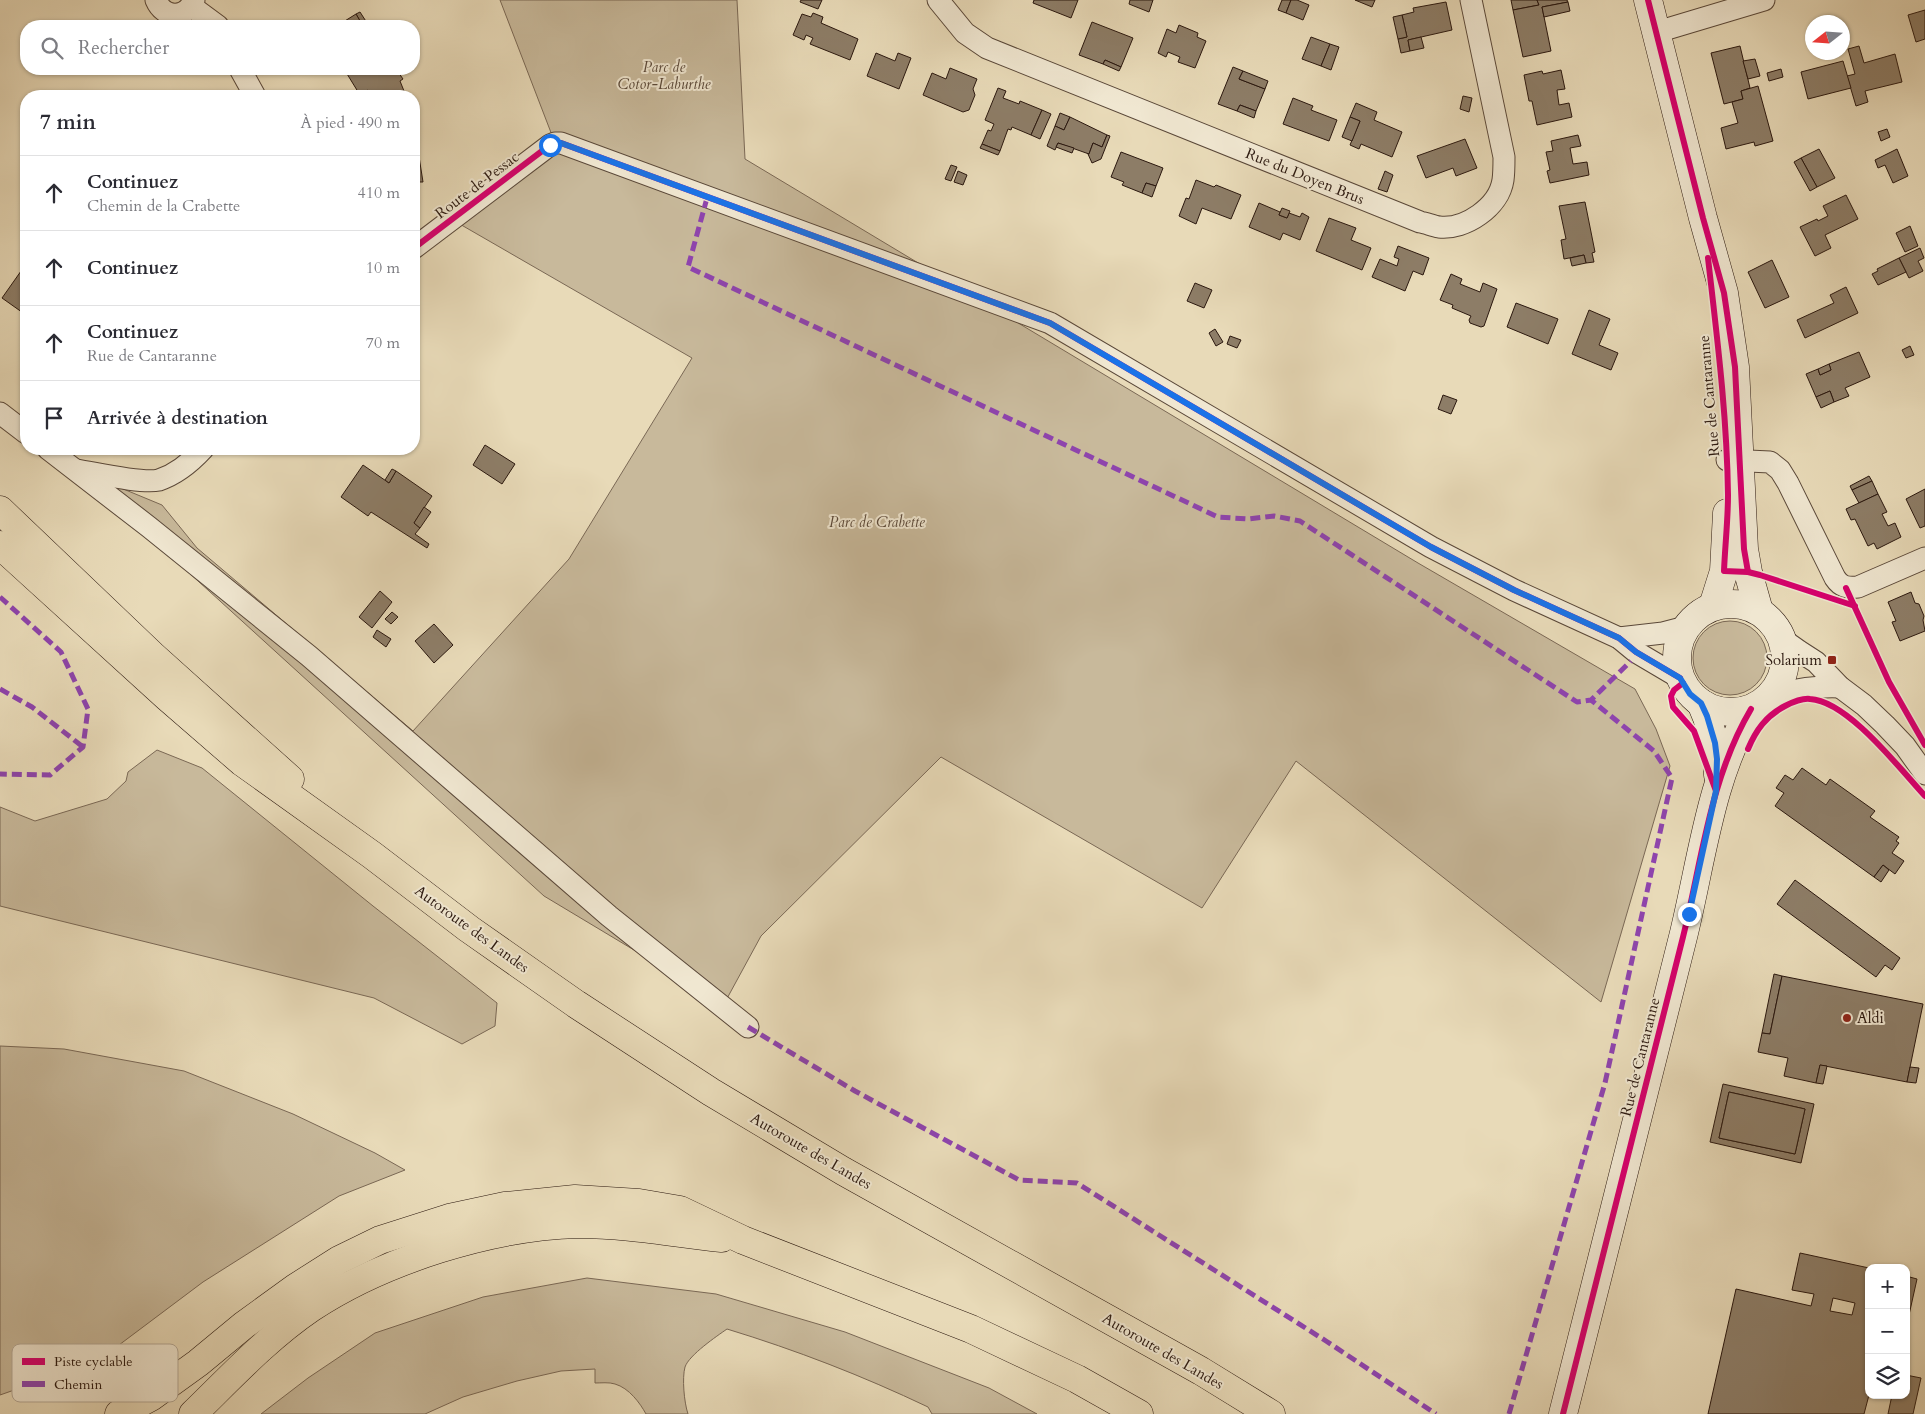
<!DOCTYPE html>
<html lang="fr">
<head>
<meta charset="utf-8">
<style>
  body { margin:0; font-family:Cardo,serif; background:#f7f7f7; color:#2b2b33 }
  .controls { position:absolute; right:15px; bottom:15px; display:grid; overflow:hidden; border-radius:10px; box-shadow:0 1px 4px #0004 }
  .controls button { width:45px; height:45px; display:grid; place-items:center; padding:0; border:0; border-bottom:1px solid #e1e1e2; background:#fff; color:#2b2b33; font:25px sans-serif }
  .compass { position:absolute; left:1805px; top:15px; width:45px; height:45px; border-radius:50%; background:#fff; box-shadow:0 1px 4px #0004; rotate:253deg }
  .stop { position:absolute; width:15px; height:15px; margin:-11px; border:4px solid #1a73e8; border-radius:50%; background:#fff }
  .stop.end { background:#1a73e8; border-color:#fff; box-shadow:0 1px 5px #0008 }
  .list { margin:0; padding:0; list-style:none }
  h2 { display:flex; justify-content:space-between; align-items:center; height:65px; margin:0; padding:0 20px; font-size:21px }
  h2 small { font-size:16px; font-weight:400; color:#7c7c81 }
  .list li { display:grid; grid-template-columns:32px 1fr auto; gap:15px; align-items:center; box-sizing:border-box; height:75px; padding:0 20px; border-top:1px solid #e1e1e2 }
  .list b { display:block; font-size:19px; white-space:nowrap }
  .list p { margin:0; font-size:16px; white-space:nowrap; color:#7c7c81 }
  .list em { font-size:16px; font-style:normal; color:#7c7c81 }
  .icon { flex:none; width:28px; height:28px; fill:none; stroke:currentColor; stroke-width:2; stroke-linecap:round; stroke-linejoin:round }
  .map { position:relative; flex:none; width:1925px; height:1414px; overflow:hidden }
  .search { position:absolute; background:#fff; box-shadow:0 1px 4px #0004; left:20px; top:20px; width:400px; height:55px; display:flex; align-items:center; gap:12px; box-sizing:border-box; padding:0 18px; border-radius:20px; color:#7c7c81; font-size:19px }
  .panel { position:absolute; background:#fff; box-shadow:0 1px 4px #0004; left:20px; top:90px; width:400px; height:365px; border-radius:20px }
  .map>svg:first-child { display:block }
  .green { fill:#c8b99b; stroke:#7a6855 }
  .building { fill:#8d7d67; stroke:#2b180f; fill-rule:evenodd }
  .lines { fill:none; stroke-linecap:round; stroke-linejoin:round }
  .street-casing { stroke:#5a4839; stroke-width:23 }
  .secondary-casing { stroke:#2b180f; stroke-width:29 }
  .highway-casing { stroke:#2b180f; stroke-width:29 }
  .street { stroke:#f0e7d1; stroke-width:21 }
  .secondary { stroke:#f0e7d1; stroke-width:28 }
  .highway { stroke:#e8dab8; stroke-width:28 }
  .quiet { stroke:#8e44ad; stroke-width:5; stroke-dasharray:10 5; stroke-linecap:butt }
  .cycleway-casing { stroke:#f0e7d1; stroke-width:9 }
  .cycleway { stroke:#d6006c; stroke-width:6 }
  .route { stroke:#1a73e8; stroke-width:6 }
  .poi-dot { fill:#8f2418; stroke:#f0e7d1; stroke-width:2 }
  .labels { text-anchor:middle; dominant-baseline:central; stroke-width:4; stroke-linejoin:round; paint-order:stroke }
  .park-label { font-size:15px; font-style:italic; fill:#5a4839; stroke:#f0e7d1 }
  .street-label { font-size:15px; fill:#2b180f; stroke:#f0e7d1 }
  .poi-label { font-size:15px; fill:#2b180f; stroke:#f0e7d1; text-anchor:end }
  .key { fill:#f0e7d1; stroke:#b5a997; stroke-width:1 }
  .key-label { font-size:14px; fill:#2b180f }
</style>
</head>
<body>
<div class="map">
<svg width="1925" height="1414" viewBox="0 0 1925 1414">
  <rect width="100%" height="100%" fill="#e8dab8"/>
  <filter id="stains"><feTurbulence type="fractalNoise" baseFrequency=".004" numOctaves="4"/><feColorMatrix values="0 0 0 0 .2 0 0 0 0 .09 0 0 0 0 .02 0 0 0 .5 -.17"/></filter>
  <radialGradient id="worn" r=".72"><stop offset=".6" stop-color="#630" stop-opacity="0"/><stop offset="1" stop-color="#630" stop-opacity=".3"/></radialGradient>
  <!-- green -->
  <g class="green">
    <polygon points="500,0 737,0 745,159 1418,563 1635,689 1656,729 1670,766 1601,1002 1296,761 1202,908 941,757 761,936 724,1004 544,896 75,469 162,505 197,548 413,731 569,559 692,358 451,219 555,143"/>
    <circle cx="1730" cy="658" r="37"/>
    <polygon points="157,750 202,768 373,906 497,1003 495,1026 462,1044 374,998 0,906 0,807 35,821 107,799 126,781 128,772"/>
    <polygon points="0,1046 64,1049 184,1071 293,1114 375,1153 405,1170 339,1196 203,1282 119,1345 57,1375 0,1395"/>
    <path d="M587 1278 716 1294 845 1332 989 1388 1037 1414H932L928 1407C863 1376 796 1350 727 1329 717 1336 689 1355 685 1367 682 1378 684 1402 688 1414H646C640 1403 629 1388 615 1384 609 1382 601 1383 595 1383V1369L561 1371 517 1381 463 1397 425 1414H261L308 1378 375 1333 483 1297Z"/>
  </g>
  <!-- building -->
  <g class="building">
    <polygon points="801,0 822,0 818,9 800,2"/>
    <polygon points="1034,0 1078,0 1071,18 1033,3"/>
    <polygon points="1130,0 1153,0 1149,12 1129,4"/>
    <polygon points="1282,0 1291,0 1286,13 1278,10"/>
    <polygon points="1291,0 1297,0 1309,5 1303,20 1286,13"/>
    <polygon points="1355,0 1375,0 1372,7"/>
    <polygon points="1511,0 1537,0 1539,5 1513,10"/>
    <polygon points="1537,0 1567,0 1568,2 1542,7 1551,51 1523,57 1513,10 1539,5"/>
    <polygon points="1446,2 1452,30 1408,40 1410,51 1401,53 1398,39 1407,37 1402,15 1414,12 1413,8"/>
    <polygon points="1568,2 1570,11 1544,17 1542,7"/>
    <polygon points="1925,10 1925,39 1916,42 1908,15"/>
    <polygon points="360,12 369,26 363,26 356,14"/>
    <polygon points="813,13 823,17 821,23 858,39 850,60 810,44 813,38 806,35 804,40 793,35 802,14 811,17"/>
    <polygon points="356,14 363,26 337,26 348,19"/>
    <polygon points="1402,15 1407,37 1398,39 1393,17"/>
    <polygon points="1092,22 1133,38 1121,67 1105,60 1103,64 1079,55"/>
    <polygon points="1179,25 1198,33 1197,37 1206,41 1195,68 1178,62 1180,57 1168,52 1166,57 1158,53 1167,29 1176,33"/>
    <polygon points="1311,37 1330,44 1321,66 1302,59"/>
    <polygon points="1421,37 1424,48 1410,51 1408,40"/>
    <polygon points="1330,44 1339,47 1331,70 1321,66"/>
    <polygon points="1740,46 1750,88 1741,91 1743,99 1724,104 1711,53"/>
    <polygon points="1859,46 1864,63 1895,54 1902,82 1865,91 1868,102 1856,106 1847,76 1855,74 1848,49"/>
    <polygon points="876,53 895,61 898,53 911,58 899,89 867,76"/>
    <polygon points="1755,59 1760,76 1748,79 1743,61"/>
    <polygon points="1105,60 1121,67 1119,71 1103,64"/>
    <polygon points="1843,61 1851,88 1808,99 1801,72"/>
    <polygon points="1233,67 1243,71 1239,79 1265,89 1256,111 1240,105 1237,111 1218,104"/>
    <polygon points="950,68 977,79 973,89 975,95 969,110 963,112 923,95 932,73 946,79"/>
    <polygon points="344,69 396,69 403,79 400,81 406,96 372,96 368,90 360,95"/>
    <polygon points="1781,69 1783,77 1769,81 1767,73"/>
    <polygon points="1561,70 1565,89 1557,90 1559,105 1569,103 1572,117 1537,125 1532,101 1529,101 1524,75 1542,71 1543,74"/>
    <polygon points="1243,71 1268,81 1265,89 1239,79"/>
    <polygon points="1758,86 1773,141 1755,146 1754,142 1726,149 1721,128 1738,123 1732,102 1743,99 1741,91"/>
    <polygon points="998,88 1006,91 1003,98 1019,104 1020,101 1042,110 1031,135 1012,127 1011,130 1008,129 1000,151 982,144 988,130 991,131 994,124 985,120"/>
    <polygon points="1463,96 1472,98 1469,112 1460,109"/>
    <polygon points="1293,98 1313,106 1311,110 1337,120 1329,141 1283,124"/>
    <polygon points="1356,103 1377,112 1374,120 1402,132 1392,157 1361,144 1359,149 1350,145 1360,121 1350,117"/>
    <polygon points="1240,105 1256,111 1254,118 1237,111"/>
    <polygon points="1042,110 1051,114 1040,139 1031,135"/>
    <polygon points="1060,113 1070,117 1064,130 1055,126"/>
    <polygon points="1070,117 1107,135 1102,147 1093,143 1089,154 1058,143 1055,150 1047,146 1055,126 1064,130"/>
    <polygon points="1350,117 1360,121 1352,141 1342,137"/>
    <polygon points="414,121 420,163 416,164 418,182 414,183"/>
    <polygon points="1887,129 1890,137 1881,141 1878,132"/>
    <polygon points="1107,135 1110,136 1101,159 1092,163 1088,154 1089,154 1093,143 1102,147"/>
    <polygon points="1578,135 1581,146 1570,148 1573,164 1587,162 1589,175 1550,183 1547,171 1550,170 1546,152 1553,151 1551,141"/>
    <polygon points="1465,139 1477,168 1456,176 1453,168 1426,178 1417,156"/>
    <polygon points="1058,143 1074,148 1072,153 1056,147"/>
    <polygon points="982,144 1000,151 998,155 980,148"/>
    <polygon points="1819,149 1835,178 1817,187 1801,158"/>
    <polygon points="1897,149 1908,176 1893,183 1885,165 1878,168 1875,160"/>
    <polygon points="1121,152 1163,168 1156,186 1146,183 1142,193 1122,185 1124,182 1111,177"/>
    <polygon points="1801,158 1817,187 1810,191 1794,162"/>
    <polygon points="420,163 423,182 418,182 416,164"/>
    <polygon points="951,165 957,167 951,181 945,179"/>
    <polygon points="958,171 967,175 963,185 954,182"/>
    <polygon points="1385,171 1393,175 1387,192 1378,189"/>
    <polygon points="1196,180 1214,187 1216,185 1241,195 1231,219 1202,208 1196,224 1179,216 1186,198 1189,199"/>
    <polygon points="1146,183 1156,186 1152,197 1142,193"/>
    <polygon points="1846,195 1858,219 1825,235 1831,248 1815,256 1800,227 1817,219 1818,221 1828,216 1823,206"/>
    <polygon points="1585,202 1595,252 1592,253 1594,262 1586,263 1584,255 1564,259 1561,240 1566,239 1559,206"/>
    <polygon points="1259,203 1280,212 1279,215 1287,218 1289,213 1300,217 1302,213 1309,217 1300,240 1283,233 1280,240 1249,227"/>
    <polygon points="1282,208 1290,211 1287,218 1279,215"/>
    <polygon points="1329,218 1356,228 1351,240 1371,248 1362,270 1316,251"/>
    <polygon points="1910,226 1918,246 1905,252 1896,233"/>
    <polygon points="1398,246 1429,258 1423,275 1413,271 1405,291 1372,277 1380,259 1397,266 1399,259 1394,257"/>
    <polygon points="1920,248 1924,258 1918,261 1923,271 1909,278 1899,258"/>
    <polygon points="1584,255 1586,263 1572,266 1570,258"/>
    <polygon points="1899,258 1906,272 1878,285 1872,274 1878,271 1877,269"/>
    <polygon points="1772,260 1789,297 1765,308 1748,272"/>
    <polygon points="26,264 26,315 2,298"/>
    <polygon points="1451,274 1462,279 1460,284 1480,292 1483,283 1497,289 1484,326 1481,327 1470,323 1469,320 1471,316 1452,308 1453,305 1440,300"/>
    <polygon points="1195,283 1212,290 1204,308 1187,301"/>
    <polygon points="1846,287 1858,313 1805,338 1797,320 1834,303 1830,295"/>
    <polygon points="1516,303 1558,319 1548,344 1507,327"/>
    <polygon points="1589,310 1610,319 1599,345 1618,353 1611,370 1572,354"/>
    <polygon points="1215,329 1223,342 1216,346 1209,333"/>
    <polygon points="1230,336 1241,340 1237,348 1227,344"/>
    <polygon points="1910,346 1914,355 1906,358 1902,350"/>
    <polygon points="1859,352 1870,377 1845,388 1849,396 1834,402 1830,391 1816,397 1806,374 1818,369 1820,375 1831,370 1829,364"/>
    <polygon points="1829,364 1831,370 1820,375 1818,369"/>
    <polygon points="1830,391 1834,402 1821,408 1816,397"/>
    <polygon points="1443,395 1457,400 1451,414 1438,409"/>
    <polygon points="485,445 515,464 502,484 473,465"/>
    <polygon points="363,465 389,483 396,471 432,496 414,523 420,528 415,534 429,544 427,548 371,512 368,516 341,497"/>
    <polygon points="392,469 396,471 389,483 385,480"/>
    <polygon points="1869,476 1872,481 1852,490 1850,486"/>
    <polygon points="1872,481 1878,494 1859,503 1852,490"/>
    <polygon points="1925,489 1925,526 1920,528 1906,499"/>
    <polygon points="1878,494 1887,512 1882,514 1888,526 1895,523 1901,537 1877,549 1874,543 1868,546 1855,519 1851,520 1846,509"/>
    <polygon points="424,507 431,512 420,528 414,523"/>
    <polygon points="380,591 392,602 372,628 359,617"/>
    <polygon points="1911,592 1915,603 1919,604 1924,616 1923,620 1925,631 1900,641 1892,622 1896,621 1888,602"/>
    <polygon points="392,612 398,617 391,624 385,619"/>
    <polygon points="434,624 453,645 434,663 415,641"/>
    <polygon points="377,630 391,639 386,647 373,637"/>
    <polygon points="1802,768 1826,785 1830,779 1875,811 1870,817 1899,837 1896,841 1899,843 1892,853 1904,861 1895,874 1883,865 1874,877 1775,806 1784,793 1776,788 1785,775 1793,780"/>
    <polygon points="1883,865 1889,870 1881,882 1874,877"/>
    <polygon points="1795,880 1900,958 1892,970 1885,965 1876,977 1777,904"/>
    <polygon points="1774,974 1782,976 1770,1034 1762,1033"/>
    <polygon points="1782,976 1923,1004 1907,1082 1820,1065 1816,1083 1784,1076 1788,1058 1758,1052 1762,1033 1770,1034"/>
    <polygon points="1820,1065 1827,1066 1823,1084 1816,1083"/>
    <polygon points="1910,1067 1919,1068 1916,1083 1907,1082"/>
    <path d="M1723 1084 1814 1104 1801 1163 1710 1142ZM1729 1092 1805 1109 1795 1154 1719 1138Z"/>
    <polygon points="1729,1092 1805,1109 1795,1154 1719,1138"/>
    <path d="M1800 1253 1869 1268V1395L1864 1414H1708L1736 1289 1811 1306 1814 1294 1792 1290ZM1833 1298 1855 1303 1852 1315 1830 1311Z"/>
    <polygon points="1906,1276 1917,1279 1909,1315 1906,1314"/>
    <polygon points="1906,1375 1921,1378 1913,1414 1888,1414 1892,1395 1906,1395"/>
  </g>
  <g class="lines">
    <!-- street casing -->
    <g class="street-casing">
      <g id="street">
        <path d="M156 0C164 19 186 19 194 0"/>
        <path d="M938 0 965 33 987 48 1420 222C1426 223 1433 226 1439 227 1465 230 1499 207 1503 180 1504 173 1504 164 1504 157L1471 0"/>
        <polyline points="191,6 218,26"/>
        <polyline points="1657,32 1764,0"/>
        <polyline points="240,69 255,96"/>
        <polyline points="414,248 550,145 555,143 561,143 1050,323 1431,547 1514,590 1619,638 1636,652 1680,678"/>
        <polyline points="0,413 26,433"/>
        <polyline points="48,449 149,527 309,656 609,916 748,1027"/>
        <path d="M1727 460 1770 462 1780 470 1788 483 1835 578C1841 587 1847 588 1858 587L1925 558"/>
        <path d="M77 470C96 473 142 484 159 480 177 474 191 462 203 449"/>
        <polyline points="1619,638 1663,633 1686,627"/>
        <polyline points="1782,639 1799,651 1816,662 1840,687 1864,705 1885,725 1905,746 1925,774"/>
        <path d="M1770 697C1794 689 1815 686 1840 687"/>
      </g>
    </g>
    <!-- secondary casing -->
    <g class="secondary-casing">
      <g id="secondary">
        <polyline points="1648,0 1703,218 1724,293 1735,367 1744,549 1748,572 1759,611"/>
        <circle cx="1731" cy="658" r="54"/>
        <polyline points="1713,606 1724,571 1727,513"/>
        <path d="M1701 703C1712 727 1717 749 1718 775"/>
        <path d="M1563 1414C1603 1255 1643 1096 1683 937 1702 860 1710 778 1751 709"/>
      </g>
    </g>
    <!-- highway casing -->
    <g class="highway-casing">
      <g id="highway">
        <polyline points="0,510 152,655 290,779"/>
        <polyline points="0,545 167,697 242,762 372,855 469,929 576,1004 711,1092 843,1171 1201,1371 1271,1414"/>
        <polyline points="119,1414 151,1397 198,1363 244,1325 295,1288 339,1260 380,1240 449,1218 505,1206 575,1199 639,1203 680,1210 743,1240 971,1329 1077,1379 1139,1414"/>
        <path d="M193 1414C231 1377 267 1338 311 1308 384 1260 492 1226 579 1224 627 1224 675 1233 722 1238"/>
      </g>
    </g>
    <!-- street -->
    <use href="#street" class="street"/>
    <!-- secondary -->
    <use href="#secondary" class="secondary"/>
    <!-- highway -->
    <use href="#highway" class="highway"/>
    <!-- quiet -->
    <g class="quiet">
      <polyline points="707,198 688,267 1218,517 1248,519 1274,516 1300,521 1577,702 1591,700 1631,661"/>
      <polyline points="0,597 61,652 88,709 83,747 50,775 0,774"/>
      <polyline points="0,689 32,707 83,747"/>
      <polyline points="748,1027 855,1091 1019,1180 1077,1183 1326,1341 1436,1414"/>
      <polyline points="1509,1414 1605,1083 1672,778 1654,751 1591,700"/>
    </g>
    <!-- cycleway casing -->
    <g class="cycleway-casing">
      <g id="cycleway">
        <polyline points="1648,0 1703,218 1724,293 1735,367 1744,549 1748,572"/>
        <polyline points="414,248 550,145 555,143 561,143 1050,323 1431,547 1514,590 1619,638 1636,652 1680,678"/>
        <path d="M1708 258C1717 337 1727 415 1728 495 1728 520 1725 546 1724 571L1748 572 1760 575 1855 606"/>
        <polyline points="1846,588 1889,682 1925,745"/>
        <polyline points="1683,683 1674,690 1671,696 1673,707 1694,731 1716,791"/>
        <path d="M1748 749C1756 730 1766 716 1785 706 1791 703 1802 698 1810 699 1848 701 1900 769 1925 796"/>
        <path d="M1563 1414C1603 1255 1643 1096 1683 937 1702 860 1710 778 1751 709"/>
      </g>
    </g>
    <!-- cycleway -->
    <use href="#cycleway" class="cycleway"/>
  </g>
  <g class="lines">
    <!-- route -->
    <polyline class="route" points="550,145 556,143 561,143 1050,323 1431,547 1514,590 1619,638 1636,652 1680,678 1690,694 1701,703 1707,716 1715,743 1717,759 1716,791 1689,914"/>
  </g>
  <!-- markers -->
  <g class="poi-dot">
    <rect x="1827" y="655" width="10" height="10" rx="2.5"/>
    <circle cx="1847" cy="1018" r="5"/>
  </g>
  <g class="labels">
    <!-- park labels -->
    <g class="park-label">
      <text x="664" y="67">Parc de<tspan x="664" dy="17">Cotor-Laburthe</tspan></text>
      <text x="877" y="522">Parc de Crabette</text>
    </g>
    <!-- street labels -->
    <g class="street-label">
      <text transform="translate(1305 176) rotate(22)">Rue du Doyen Brus</text>
      <text transform="translate(477 185) rotate(-37)">Route de Pessac</text>
      <text transform="translate(1709 396) rotate(-95)">Rue de Cantaranne</text>
      <text transform="translate(472 929) rotate(36)">Autoroute des Landes</text>
      <text transform="translate(1640 1057) rotate(-76)">Rue de Cantaranne</text>
      <text transform="translate(811 1151) rotate(30)">Autoroute des Landes</text>
      <text transform="translate(1163 1351) rotate(30)">Autoroute des Landes</text>
    </g>
    <!-- poi labels -->
    <g class="poi-label">
      <text x="1822" y="660">Solarium</text>
      <text x="1857" y="1018" text-anchor="start">Aldi</text>
    </g>
  </g>
  <!-- legend -->
  <rect x="12" y="1344" width="166" height="58" rx="8" class="key"/>
  <rect x="22" y="1358" width="23" height="7" fill="#d6006c"/>
  <rect x="22" y="1381" width="23" height="6" fill="#8e44ad"/>
  <g class="key-label">
    <text x="54" y="1366">Piste cyclable</text>
    <text x="54" y="1389">Chemin</text>
  </g>
  <rect width="100%" height="100%" filter="url(#stains)"/>
  <rect width="100%" height="100%" fill="url(#worn)"/>
</svg>
<div class="controls">
<button>+</button>
<button>−</button>
<button><svg class="icon" aria-label="layers" viewBox="0 0 24 24"><path d="M12 4l9 5-9 5-9-5zM3 14l9 5 9-5"/></svg></button>
</div>
<svg class="compass" viewBox="-18 -18 36 36"><path d="M0-13l5 13h-10z" fill="#e53935"/><path d="M0 13l5-13h-10z" fill="#7c7c81"/></svg>
<div class="stop" style="left:550px;top:145px"></div>
<div class="stop end" style="left:1689px;top:914px"></div>
<div class="search"><svg class="icon" aria-label="search" viewBox="0 0 24 24"><circle cx="10" cy="10" r="6"/><path d="M15 15l6 6"/></svg>Rechercher</div>
<section class="panel">
<h2>7 min<small>À pied · 490 m</small></h2>
<ul class="list">
<li><svg class="icon" aria-label="ahead" viewBox="0 0 24 24"><path d="M12 20V5M6 11l6-6 6 6"/></svg><div><b>Continuez</b><p>Chemin de la Crabette</p></div><em>410 m</em></li>
<li><svg class="icon" aria-label="ahead" viewBox="0 0 24 24"><path d="M12 20V5M6 11l6-6 6 6"/></svg><div><b>Continuez</b></div><em>10 m</em></li>
<li><svg class="icon" aria-label="ahead" viewBox="0 0 24 24"><path d="M12 20V5M6 11l6-6 6 6"/></svg><div><b>Continuez</b><p>Rue de Cantaranne</p></div><em>70 m</em></li>
<li><svg class="icon" aria-label="arrive" viewBox="0 0 24 24"><path d="M6 21V4h12l-3 4 3 4H6"/></svg><div><b>Arrivée à destination</b></div></li>
</ul>
</section>
</div>
</body>
</html>
